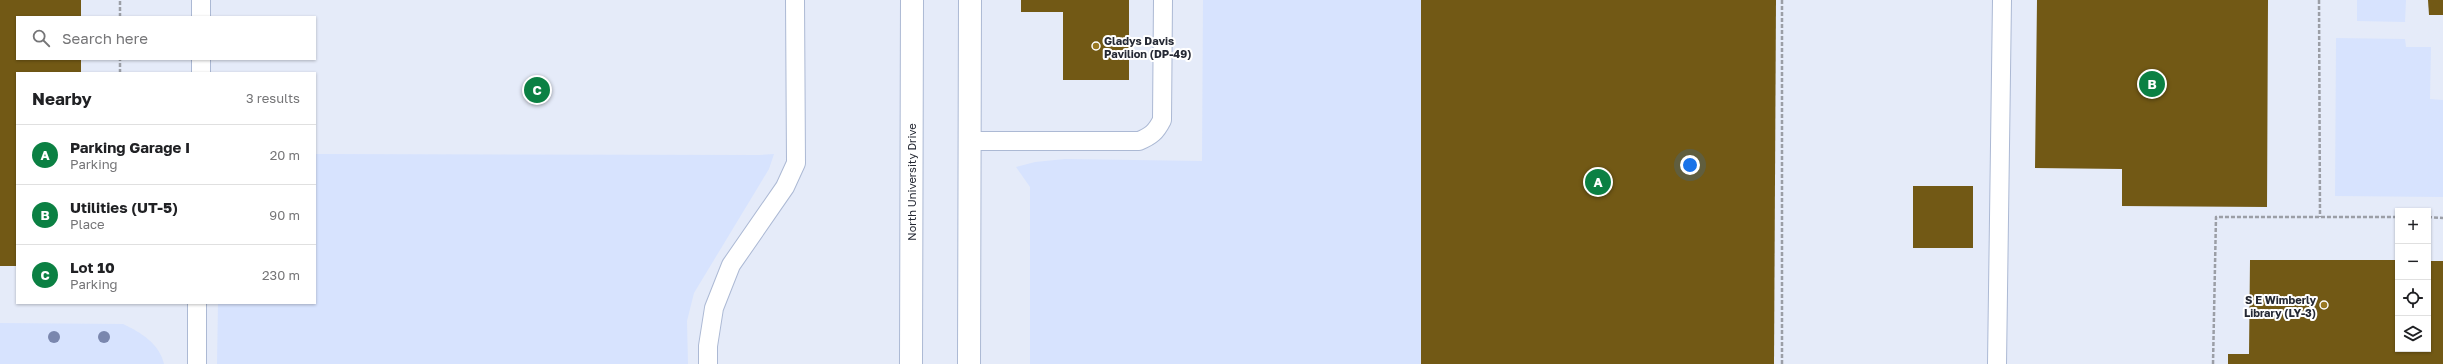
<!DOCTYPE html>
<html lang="en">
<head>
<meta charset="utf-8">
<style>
  body { margin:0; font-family:"Golos Text",sans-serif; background:#f6f6f6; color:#202124 }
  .controls { position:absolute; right:12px; bottom:12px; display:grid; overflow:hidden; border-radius:0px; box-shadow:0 1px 3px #0004 }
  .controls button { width:36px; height:36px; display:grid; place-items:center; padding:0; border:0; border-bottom:1px solid #e0e0e0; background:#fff; color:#202124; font:20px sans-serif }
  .you { position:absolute; left:1690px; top:165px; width:14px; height:14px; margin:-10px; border:3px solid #fff; border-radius:50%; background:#1a73e8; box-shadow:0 0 0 6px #1a73e833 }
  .badge { display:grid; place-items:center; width:26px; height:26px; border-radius:50%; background:#0b8043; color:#fff; font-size:13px; font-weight:700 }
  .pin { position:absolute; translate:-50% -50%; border:2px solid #fff; box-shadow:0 1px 4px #0006 }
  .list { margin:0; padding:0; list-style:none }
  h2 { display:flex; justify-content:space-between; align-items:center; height:52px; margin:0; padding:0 16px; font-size:17px }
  h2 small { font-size:13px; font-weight:400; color:#757577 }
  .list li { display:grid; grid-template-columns:26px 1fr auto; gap:12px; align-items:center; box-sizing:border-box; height:60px; padding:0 16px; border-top:1px solid #e0e0e0 }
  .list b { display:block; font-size:15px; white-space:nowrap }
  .list p { margin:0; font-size:13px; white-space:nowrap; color:#757577 }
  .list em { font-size:13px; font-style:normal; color:#757577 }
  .icon { flex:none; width:22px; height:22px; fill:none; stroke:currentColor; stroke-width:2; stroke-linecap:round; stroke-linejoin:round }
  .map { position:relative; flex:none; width:2443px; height:364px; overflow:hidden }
  .search { position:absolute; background:#fff; box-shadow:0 1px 3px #0004; left:16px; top:16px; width:300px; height:44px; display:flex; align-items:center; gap:10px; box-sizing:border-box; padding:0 14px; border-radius:0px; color:#757577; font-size:15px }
  .panel { position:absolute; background:#fff; box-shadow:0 1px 3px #0004; left:16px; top:72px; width:300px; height:232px; border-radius:0px }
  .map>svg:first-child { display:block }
  .built { fill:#e5ebf9; fill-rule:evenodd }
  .green { fill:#d7e3fe }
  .building { fill:#725915 }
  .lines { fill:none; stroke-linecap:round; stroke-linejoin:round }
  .lane-casing { stroke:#acb9d4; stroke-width:20 }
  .secondary-casing { stroke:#acb9d4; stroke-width:24 }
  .path { stroke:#9b9ea6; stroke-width:2.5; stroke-dasharray:4 2; stroke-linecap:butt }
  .lane { stroke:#fff; stroke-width:18 }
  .secondary { stroke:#fff; stroke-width:22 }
  .tree { fill:#7a87ae }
  .poi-dot { fill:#997822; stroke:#fff; stroke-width:1.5 }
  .labels { text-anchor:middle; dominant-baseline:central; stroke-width:4; stroke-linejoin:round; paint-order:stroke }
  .poi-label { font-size:11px; font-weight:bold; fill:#252934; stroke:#fff; text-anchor:start }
  .street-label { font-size:11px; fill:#252934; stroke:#fff }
</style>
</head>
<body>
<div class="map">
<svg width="2443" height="364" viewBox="0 0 2443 364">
  <rect width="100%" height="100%" fill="#f5f7fd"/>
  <!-- built -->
  <path class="built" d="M0 0H2443V364H0ZM17 17H315V59H17ZM17 73H315V303H17ZM2398 211H2428V349H2398Z"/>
  <!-- green -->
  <g class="green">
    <polygon points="1203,0 1421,0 1421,364 1030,364 1030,187 1016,167 1035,162 1065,159 1202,161"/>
    <polygon points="2357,0 2406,0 2405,22 2357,21"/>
    <polygon points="2336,38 2405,39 2406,47 2431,47 2430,99 2443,100 2443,197 2335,196"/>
    <polygon points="315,154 760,155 774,154 769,169 694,293 687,321 688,364 217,364 218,303 315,303"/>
    <path d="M0 323 123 324C140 332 159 343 164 364H0Z"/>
  </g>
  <!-- building -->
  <g class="building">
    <polygon points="0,0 81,0 81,17 17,17 17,59 81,59 81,73 17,73 17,266 0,266"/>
    <polygon points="1021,0 1129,0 1129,80 1063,80 1063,12 1021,12"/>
    <polygon points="1421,0 1776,0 1774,364 1421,364"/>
    <polygon points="2037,0 2268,0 2267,207 2122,206 2122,169 2035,168"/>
    <polygon points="2428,0 2443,0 2443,15 2429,15"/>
    <rect x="1913" y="186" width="60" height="62"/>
    <polygon points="2250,260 2398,260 2398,349 2428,349 2428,261 2443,261 2443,364 2228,364 2228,354 2249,354"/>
  </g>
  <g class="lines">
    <!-- lane casing -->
    <g class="lane-casing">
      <g id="lane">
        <polyline points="201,0 201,17"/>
        <polyline points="201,59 201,73"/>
        <path d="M970 141H1139C1151 136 1156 132 1162 120L1163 0"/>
        <polyline points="197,364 197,303"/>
        <polyline points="708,364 708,346 714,308 731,265 785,187 796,163 795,0"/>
        <polyline points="1997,364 2002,0"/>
      </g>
    </g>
    <!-- secondary casing -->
    <g class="secondary-casing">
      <g id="secondary">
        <polyline points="911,364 912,0"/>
        <polyline points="969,364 970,0"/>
      </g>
    </g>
    <!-- path -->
    <g class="path">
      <polyline points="2319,0 2320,217"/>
      <polyline points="120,17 120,0"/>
      <polyline points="120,73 120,59"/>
      <polyline points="2428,217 2443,218"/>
      <polyline points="1782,364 1782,0"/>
      <polyline points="2213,364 2216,217 2398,217"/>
    </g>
    <!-- lane -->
    <use href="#lane" class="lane"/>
    <!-- secondary -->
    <use href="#secondary" class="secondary"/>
  </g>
  <!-- trees -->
  <g class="tree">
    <circle cx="54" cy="337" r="6"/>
    <circle cx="104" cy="337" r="6"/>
  </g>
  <!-- markers -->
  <g class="poi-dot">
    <circle cx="1096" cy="46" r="4"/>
    <circle cx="2324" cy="305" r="4"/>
  </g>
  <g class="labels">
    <!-- poi labels -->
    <g class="poi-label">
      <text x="1104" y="40">Gladys Davis<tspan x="1104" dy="13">Pavilion (DP-49)</tspan></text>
      <text x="2316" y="299" text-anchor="end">S E Wimberly<tspan x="2316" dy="13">Library (LY-3)</tspan></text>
    </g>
    <!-- street labels -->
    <g class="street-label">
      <text transform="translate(911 182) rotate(-90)">North University Drive</text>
    </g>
  </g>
</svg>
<div class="controls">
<button>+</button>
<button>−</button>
<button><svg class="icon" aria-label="locate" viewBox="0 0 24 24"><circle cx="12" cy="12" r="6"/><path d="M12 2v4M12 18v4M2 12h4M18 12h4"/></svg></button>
<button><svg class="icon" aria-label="layers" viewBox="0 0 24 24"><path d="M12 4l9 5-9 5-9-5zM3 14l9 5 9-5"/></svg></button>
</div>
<div class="you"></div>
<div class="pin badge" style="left:1598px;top:182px">A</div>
<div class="pin badge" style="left:2152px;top:84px">B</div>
<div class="pin badge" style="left:537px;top:90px">C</div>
<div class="search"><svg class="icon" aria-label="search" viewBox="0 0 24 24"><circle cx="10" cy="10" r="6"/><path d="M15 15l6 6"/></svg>Search here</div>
<section class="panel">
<h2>Nearby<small>3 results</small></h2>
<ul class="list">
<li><span class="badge">A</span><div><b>Parking Garage I</b><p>Parking</p></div><em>20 m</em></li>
<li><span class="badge">B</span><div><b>Utilities (UT-5)</b><p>Place</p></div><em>90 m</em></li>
<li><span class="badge">C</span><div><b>Lot 10</b><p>Parking</p></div><em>230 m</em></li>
</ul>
</section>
</div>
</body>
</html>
